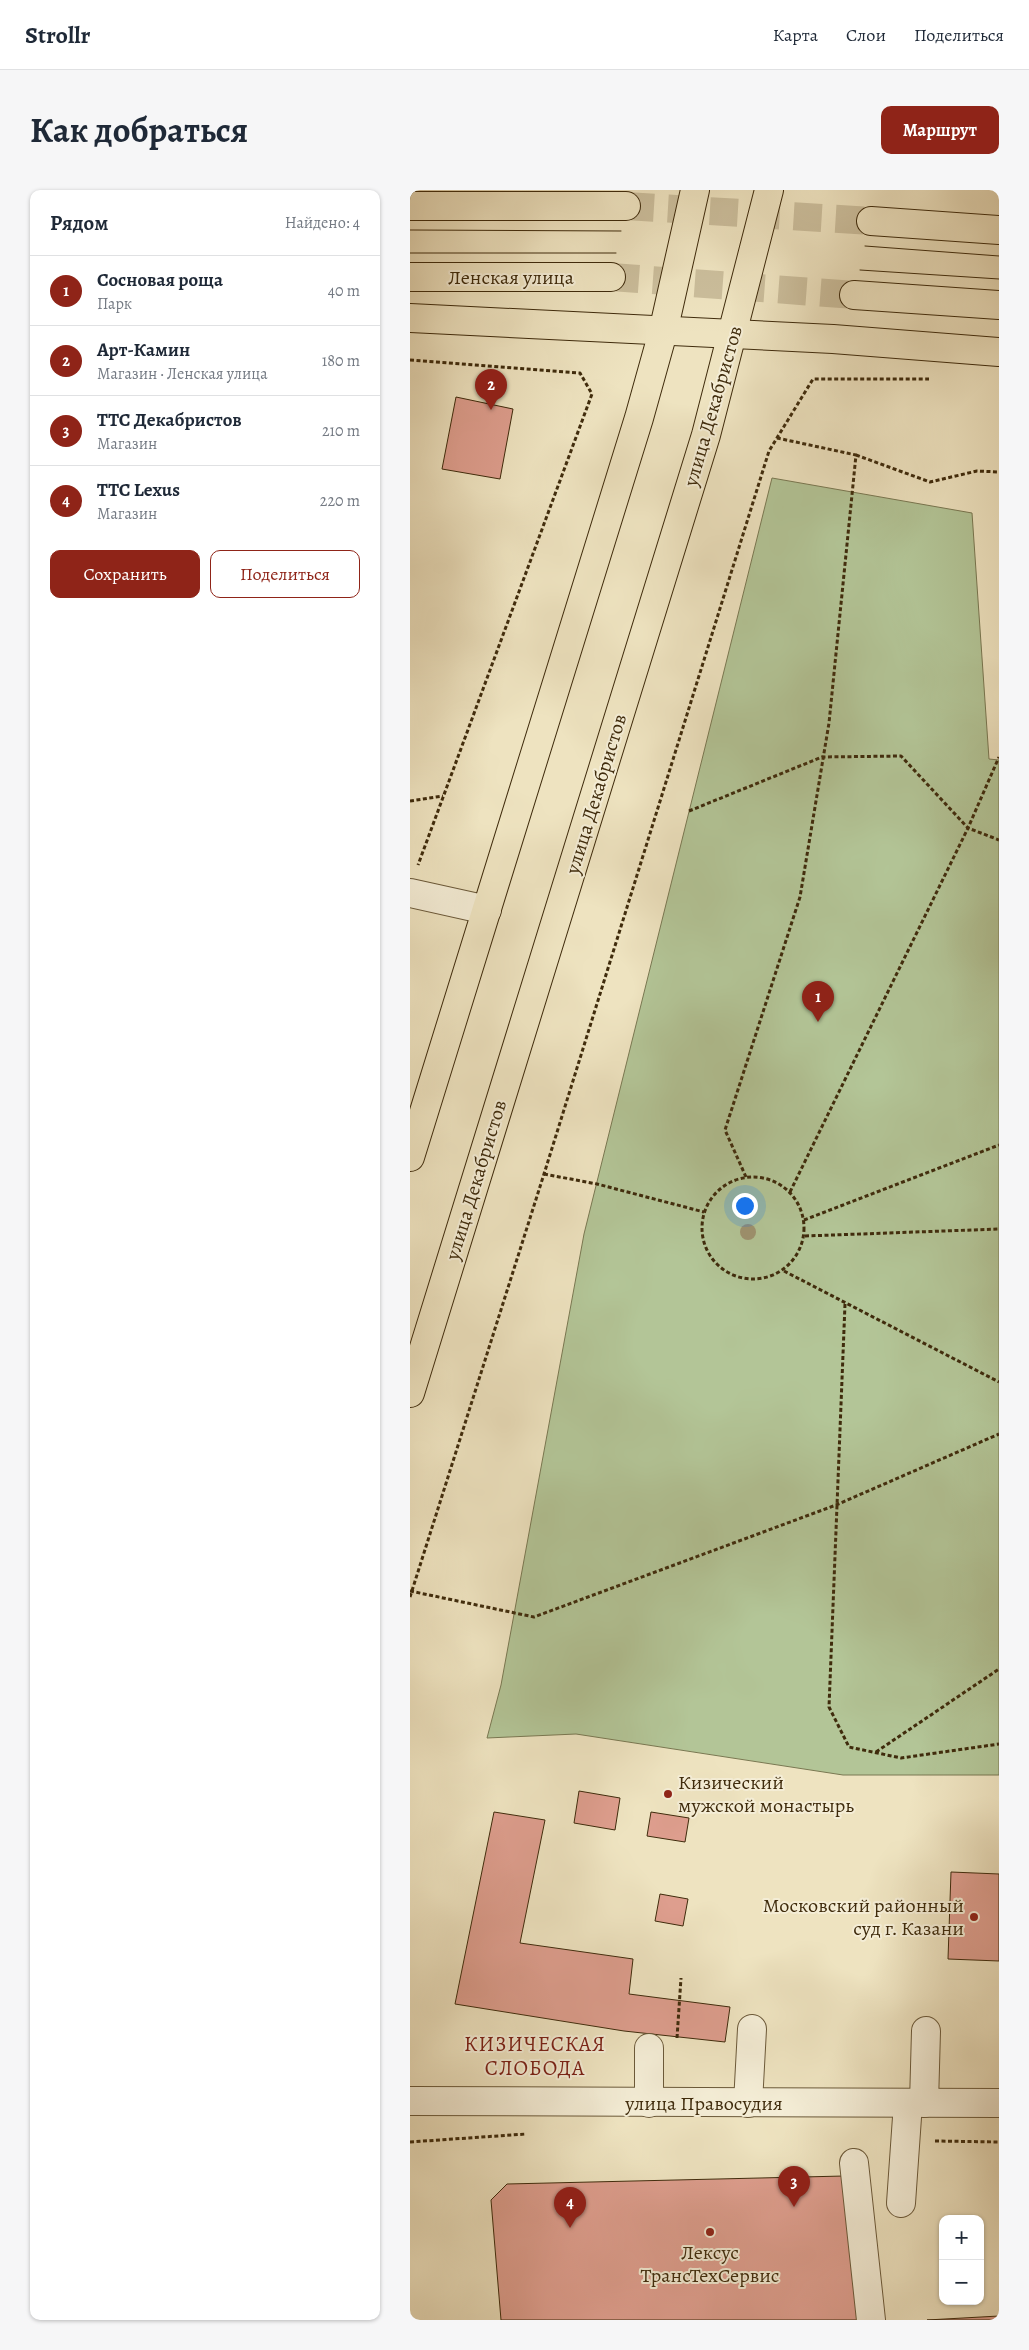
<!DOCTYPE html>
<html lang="ru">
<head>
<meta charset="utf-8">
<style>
  body { margin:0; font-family:Alegreya,serif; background:#f6f6f7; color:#1f2937 }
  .controls { position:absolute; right:15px; bottom:15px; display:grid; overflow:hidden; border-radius:10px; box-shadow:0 1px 4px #0004 }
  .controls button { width:45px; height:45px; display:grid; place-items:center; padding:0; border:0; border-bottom:1px solid #e0e1e3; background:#fff; color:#1f2937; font:25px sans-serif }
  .you { position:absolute; left:334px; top:1015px; width:18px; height:18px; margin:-12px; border:4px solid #fff; border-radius:50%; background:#1a73e8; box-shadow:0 0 0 8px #1a73e833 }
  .badge { display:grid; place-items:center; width:32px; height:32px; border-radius:50%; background:#8f2418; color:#fff; font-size:16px; font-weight:700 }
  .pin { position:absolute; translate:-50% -41px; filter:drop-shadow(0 1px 2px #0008) }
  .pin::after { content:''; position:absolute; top:26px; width:18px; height:15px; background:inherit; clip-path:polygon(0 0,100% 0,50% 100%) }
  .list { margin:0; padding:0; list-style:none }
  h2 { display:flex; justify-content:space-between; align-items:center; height:65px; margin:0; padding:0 20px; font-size:21px }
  h2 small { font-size:16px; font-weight:400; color:#747a83 }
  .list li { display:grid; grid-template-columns:32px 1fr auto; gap:15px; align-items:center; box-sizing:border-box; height:70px; padding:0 20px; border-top:1px solid #e0e1e3 }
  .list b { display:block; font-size:19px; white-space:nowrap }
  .list p { margin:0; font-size:16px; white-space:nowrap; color:#747a83 }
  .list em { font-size:16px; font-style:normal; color:#747a83 }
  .actions { display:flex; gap:10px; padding:15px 20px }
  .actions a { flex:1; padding:11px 0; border:1px solid #8f2418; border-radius:10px; text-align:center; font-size:18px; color:#8f2418 }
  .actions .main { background:#8f2418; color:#fff }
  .map { position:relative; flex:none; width:589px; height:2130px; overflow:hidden; border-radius:10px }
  header { display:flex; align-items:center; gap:30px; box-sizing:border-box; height:70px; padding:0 25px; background:#fff; border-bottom:1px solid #e0e1e3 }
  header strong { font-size:24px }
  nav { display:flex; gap:28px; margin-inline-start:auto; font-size:18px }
  .intro { display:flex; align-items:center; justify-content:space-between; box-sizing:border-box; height:120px; padding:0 30px }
  h1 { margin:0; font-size:35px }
  .button { padding:12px 22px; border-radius:10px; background:#8f2418; color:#fff; font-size:18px; font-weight:700 }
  main { display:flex; gap:30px; padding:0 30px }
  aside { flex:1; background:#fff; border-radius:10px; box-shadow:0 1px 4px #0004 }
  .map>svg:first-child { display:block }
  .green { fill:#b3c597; stroke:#797852 }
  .building { fill:#de9e8e; stroke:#3f2b0c }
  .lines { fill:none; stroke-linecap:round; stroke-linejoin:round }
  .major-tunnel { stroke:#cbbe9c; stroke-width:28; stroke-dasharray:28 14; stroke-linecap:butt }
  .minor-casing { stroke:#6b5939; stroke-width:30 }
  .major-casing { stroke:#3f2b0c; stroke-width:30 }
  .path { stroke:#3f2b0c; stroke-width:3; stroke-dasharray:4 2.5; stroke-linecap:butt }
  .minor { stroke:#f4edd6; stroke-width:28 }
  .major { stroke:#eee3c0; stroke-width:28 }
  .tram { stroke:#3f2b0c; stroke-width:1 }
  .tree { fill:#9e9370 }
  .poi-dot { fill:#8f2418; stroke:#f4edd6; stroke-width:2 }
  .labels { text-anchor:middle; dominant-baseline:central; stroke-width:4; stroke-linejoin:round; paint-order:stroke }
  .street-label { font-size:20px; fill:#3f2b0c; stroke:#f4edd6 }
  .poi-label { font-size:20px; fill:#3f2b0c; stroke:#f4edd6; text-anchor:start }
  .neighbourhood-label { font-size:21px; letter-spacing:1px; fill:#7a1f14; stroke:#f4edd6 }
</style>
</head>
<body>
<header>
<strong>Strollr</strong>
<nav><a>Карта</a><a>Слои</a><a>Поделиться</a></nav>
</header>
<div class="intro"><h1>Как добраться</h1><a class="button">Маршрут</a></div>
<main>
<aside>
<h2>Рядом<small>Найдено: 4</small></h2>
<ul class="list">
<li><span class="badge">1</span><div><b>Сосновая роща</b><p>Парк</p></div><em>40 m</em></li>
<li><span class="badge">2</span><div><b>Арт-Камин</b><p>Магазин · Ленская улица</p></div><em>180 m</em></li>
<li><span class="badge">3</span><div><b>ТТС Декабристов</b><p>Магазин</p></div><em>210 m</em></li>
<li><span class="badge">4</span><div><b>ТТС Lexus</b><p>Магазин</p></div><em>220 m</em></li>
</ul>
<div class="actions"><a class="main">Сохранить</a><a>Поделиться</a></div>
</aside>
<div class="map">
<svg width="589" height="2130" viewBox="0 0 589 2130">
  <rect width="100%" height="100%" fill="#eee3c0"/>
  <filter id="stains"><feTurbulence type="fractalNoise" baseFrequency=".004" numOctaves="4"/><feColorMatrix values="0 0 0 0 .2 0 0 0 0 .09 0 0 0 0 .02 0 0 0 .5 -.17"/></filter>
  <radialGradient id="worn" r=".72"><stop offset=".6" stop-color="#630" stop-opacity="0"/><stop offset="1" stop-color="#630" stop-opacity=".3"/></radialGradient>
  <!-- green -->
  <polygon class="green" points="362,288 562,323 579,569 589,570 589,1585 433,1585 166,1544 77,1548 91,1495 174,1044"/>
  <!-- building -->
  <g class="building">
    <polygon points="46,207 103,219 90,289 32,279"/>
    <polygon points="169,1601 210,1608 205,1640 164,1633"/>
    <polygon points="84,1622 135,1630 110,1753 223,1769 219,1804 320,1817 315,1852 214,1841 45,1814"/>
    <polygon points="241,1622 279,1628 275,1652 237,1646"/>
    <polygon points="541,1682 589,1684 589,1771 538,1769"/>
    <polygon points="250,1704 278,1709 273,1736 245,1731"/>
    <polygon points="434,1986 448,2130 91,2130 81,2010 97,1994"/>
    <polygon points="589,2126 589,2130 517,2130"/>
  </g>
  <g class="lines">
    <!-- major-tunnel -->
    <g class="major-tunnel">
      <polyline points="216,16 461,31"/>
      <polyline points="201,87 444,105"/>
    </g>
    <!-- minor casing -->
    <g class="minor-casing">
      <g id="minor">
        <polyline points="0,703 77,720"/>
        <polyline points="239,1858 239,1913"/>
        <polyline points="0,1911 589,1913"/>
        <polyline points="338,1913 342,1839"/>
        <polyline points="514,1913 516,1841"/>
        <polyline points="444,1973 461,2130"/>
        <polyline points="491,2013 498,1913"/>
      </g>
    </g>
    <!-- major casing -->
    <g class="major-casing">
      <g id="major">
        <polyline points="0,16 216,16"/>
        <polyline points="461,31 589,40"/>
        <polyline points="0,87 201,87"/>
        <polyline points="444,105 589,115"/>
        <polyline points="0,128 423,149 589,162"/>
        <polyline points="0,967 229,228 253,142 285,0"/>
        <polyline points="0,1203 296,245 359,0"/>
      </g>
    </g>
    <!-- path -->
    <g class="path">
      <polyline points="0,170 170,183 182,204 8,675"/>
      <polyline points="446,265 520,292 567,281 589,282"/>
      <polyline points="0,611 33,606"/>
      <polyline points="279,621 412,567 491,566 558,638 589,650"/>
      <polyline points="134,984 187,994 294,1022"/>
      <circle cx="343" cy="1038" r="51"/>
      <polyline points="336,987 315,940 390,707 419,533 446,265 367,248"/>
      <polyline points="380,1002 558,638 589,567"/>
      <polyline points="394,1030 589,955"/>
      <polyline points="395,1046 589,1039"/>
      <polyline points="374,1081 589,1192"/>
      <polyline points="435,1114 419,1517 439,1557 491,1568 589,1554"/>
      <polyline points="0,1401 124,1427 426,1315 589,1244"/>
      <polyline points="0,1407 134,984 359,261 403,189 519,189"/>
      <polyline points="466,1562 589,1479"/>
      <polyline points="267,1848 271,1788"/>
      <polyline points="525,1951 589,1952"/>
      <polyline points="0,1952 116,1944"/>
    </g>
    <!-- minor -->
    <use href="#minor" class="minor"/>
    <!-- major -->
    <use href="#major" class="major"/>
    <!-- tram -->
    <g class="tram">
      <polyline points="0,40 211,41"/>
      <polyline points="455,56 589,66"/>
      <polyline points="0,63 206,63"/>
      <polyline points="450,80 589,89"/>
    </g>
  </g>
  <!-- trees -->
  <circle class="tree" cx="338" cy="1042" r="8"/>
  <!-- markers -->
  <g class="poi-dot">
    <circle cx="258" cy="1604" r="5"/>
    <circle cx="564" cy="1727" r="5"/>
    <circle cx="300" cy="2042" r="5"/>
  </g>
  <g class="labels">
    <!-- street labels -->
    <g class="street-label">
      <text x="101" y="87">Ленская улица</text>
      <text transform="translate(303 216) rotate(-74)">улица Декабристов</text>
      <text transform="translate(186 604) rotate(-73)">улица Декабристов</text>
      <text transform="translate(66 990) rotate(-73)">улица Декабристов</text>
      <text x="294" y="1913">улица Правосудия</text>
    </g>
    <!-- poi labels -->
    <g class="poi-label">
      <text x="268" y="1592">Кизический<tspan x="268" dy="23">мужской монастырь</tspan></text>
      <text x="554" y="1715" text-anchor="end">Московский районный<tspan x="554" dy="23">суд г. Казани</tspan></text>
      <text x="300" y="2062" text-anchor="middle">Лексус<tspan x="300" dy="23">ТрансТехСервис</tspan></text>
    </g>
    <!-- neighbourhood labels -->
    <g class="neighbourhood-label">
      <text x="125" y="1854">КИЗИЧЕСКАЯ<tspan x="125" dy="24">СЛОБОДА</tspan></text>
    </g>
  </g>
  <rect width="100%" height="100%" filter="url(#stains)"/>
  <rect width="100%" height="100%" fill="url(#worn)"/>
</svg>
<div class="controls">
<button>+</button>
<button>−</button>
</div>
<div class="you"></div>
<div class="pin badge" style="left:408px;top:832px">1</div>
<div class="pin badge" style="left:81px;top:220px">2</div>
<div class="pin badge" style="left:384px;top:2017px">3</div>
<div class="pin badge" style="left:160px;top:2038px">4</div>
</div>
</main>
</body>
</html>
